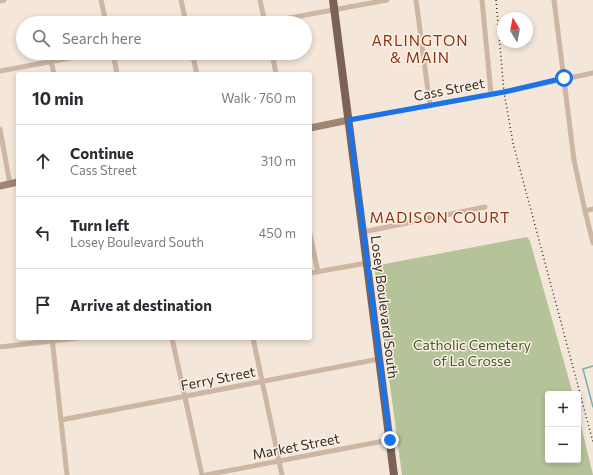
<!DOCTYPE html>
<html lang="en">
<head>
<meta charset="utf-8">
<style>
  body { margin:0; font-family:Commissioner,sans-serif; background:#f2f2f3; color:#2b2b33 }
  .controls { position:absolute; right:12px; bottom:12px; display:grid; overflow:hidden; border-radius:4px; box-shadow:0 2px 6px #0003 }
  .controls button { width:36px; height:36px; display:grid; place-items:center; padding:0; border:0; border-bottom:1px solid #e1e1e2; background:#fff; color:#2b2b33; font:20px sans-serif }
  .compass { position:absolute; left:497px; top:12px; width:36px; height:36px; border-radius:50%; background:#fff; box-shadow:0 2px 6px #0003; rotate:350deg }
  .stop { position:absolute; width:12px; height:12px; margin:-9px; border:3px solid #1a73e8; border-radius:50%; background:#fff }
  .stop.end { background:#1a73e8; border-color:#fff; box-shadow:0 1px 4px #0008 }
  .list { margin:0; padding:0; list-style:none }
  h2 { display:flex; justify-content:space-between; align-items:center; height:52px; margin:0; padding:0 16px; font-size:17px }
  h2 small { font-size:13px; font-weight:400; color:#7c7c81 }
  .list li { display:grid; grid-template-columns:26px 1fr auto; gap:12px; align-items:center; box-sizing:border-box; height:72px; padding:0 16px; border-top:1px solid #e1e1e2 }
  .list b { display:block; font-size:15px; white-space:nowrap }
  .list p { margin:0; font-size:13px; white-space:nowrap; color:#7c7c81 }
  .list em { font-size:13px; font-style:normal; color:#7c7c81 }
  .icon { flex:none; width:22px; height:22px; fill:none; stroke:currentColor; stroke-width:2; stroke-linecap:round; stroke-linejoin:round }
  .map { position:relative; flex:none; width:593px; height:475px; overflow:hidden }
  .search { position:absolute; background:#fff; box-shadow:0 2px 6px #0003; left:16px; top:16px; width:296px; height:44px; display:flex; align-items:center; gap:10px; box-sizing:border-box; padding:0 14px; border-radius:22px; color:#7c7c81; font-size:15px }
  .panel { position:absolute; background:#fff; box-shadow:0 2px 6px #0003; left:16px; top:72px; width:296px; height:268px; border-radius:4px }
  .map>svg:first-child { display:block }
  .green { fill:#b5c498 }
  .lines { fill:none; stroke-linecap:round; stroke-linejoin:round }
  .stream { stroke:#76b0b3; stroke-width:1.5 }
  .street { stroke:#cdb7a4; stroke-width:5 }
  .secondary { stroke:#a08575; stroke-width:7 }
  .primary { stroke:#7b6256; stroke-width:8 }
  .rail { stroke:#372c26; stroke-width:1.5; stroke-dasharray:1 3; stroke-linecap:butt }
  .route { stroke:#1a73e8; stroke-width:5 }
  .labels { text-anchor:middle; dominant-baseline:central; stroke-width:3; stroke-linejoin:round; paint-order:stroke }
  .street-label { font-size:14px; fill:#372c26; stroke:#fbf1e6 }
  .park-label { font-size:14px; fill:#465828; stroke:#fbf1e6 }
  .neighbourhood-label { font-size:15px; letter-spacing:1px; fill:#8d3418; stroke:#fbf1e6 }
</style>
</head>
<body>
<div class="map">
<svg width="593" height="475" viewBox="0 0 593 475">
  <rect width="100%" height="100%" fill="#f4e7d9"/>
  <!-- green -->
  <polygon class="green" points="527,237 530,241 573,394 548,394 548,460 578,460 578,413 593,475 402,475 374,266"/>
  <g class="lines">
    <!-- stream -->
    <polyline class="stream" points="593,366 583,369 593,407"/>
    <!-- street -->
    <g class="street">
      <polyline points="101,0 106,23"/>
      <polyline points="181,0 186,23"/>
      <polyline points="260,0 265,23"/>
      <polyline points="416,0 430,106"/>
      <polyline points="482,0 491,94"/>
      <polyline points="554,0 574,160 585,211 593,243"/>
      <polyline points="0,1 4,0"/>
      <polyline points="262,23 387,0"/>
      <polyline points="113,53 117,74"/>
      <polyline points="192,53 197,74"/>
      <polyline points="272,53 276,74"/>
      <polyline points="51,61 54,74"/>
      <polyline points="0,71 97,53"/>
      <polyline points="349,120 504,92 593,73"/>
      <polyline points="0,129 10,184"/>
      <polyline points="585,211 593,209"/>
      <polyline points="363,232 485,207"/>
      <polyline points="310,234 318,272"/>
      <polyline points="310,273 367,263"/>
      <polyline points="52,338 67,475"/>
      <polyline points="172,338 202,475"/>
      <polyline points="253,338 282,475"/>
      <polyline points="0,347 78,338"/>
      <polyline points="61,420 379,359"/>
      <polyline points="206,475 389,440"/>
    </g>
    <!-- secondary -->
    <g class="secondary">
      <polyline points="310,128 349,120"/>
      <polyline points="0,186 18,182"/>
    </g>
    <!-- primary -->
    <polyline class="primary" points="333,0 394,475"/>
    <!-- rail -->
    <polyline class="rail" points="496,0 504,92 513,143 593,442"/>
  </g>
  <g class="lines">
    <!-- route -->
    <polyline class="route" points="390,440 349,120 504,92 564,78"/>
  </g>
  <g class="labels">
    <!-- street labels -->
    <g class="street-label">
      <text transform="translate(449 89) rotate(-11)">Cass Street</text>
      <text transform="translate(385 307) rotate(83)">Losey Boulevard South</text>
      <text transform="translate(218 378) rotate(-11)">Ferry Street</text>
      <text transform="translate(296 446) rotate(-11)">Market Street</text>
    </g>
    <!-- park labels -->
    <g class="park-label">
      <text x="472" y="344">Catholic Cemetery<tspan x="472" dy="16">of La Crosse</tspan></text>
    </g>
    <!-- neighbourhood labels -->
    <g class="neighbourhood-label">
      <text x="420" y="40">ARLINGTON<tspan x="420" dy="17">&amp; MAIN</tspan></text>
      <text x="440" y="217">MADISON COURT</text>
    </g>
  </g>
</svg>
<div class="controls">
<button>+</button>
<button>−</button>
</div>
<svg class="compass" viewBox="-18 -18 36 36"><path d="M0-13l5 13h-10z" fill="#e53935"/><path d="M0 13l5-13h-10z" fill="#7c7c81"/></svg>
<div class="stop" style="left:564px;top:78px"></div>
<div class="stop end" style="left:390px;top:440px"></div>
<div class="search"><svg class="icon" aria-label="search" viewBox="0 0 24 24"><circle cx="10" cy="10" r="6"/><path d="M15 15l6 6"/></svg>Search here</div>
<section class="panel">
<h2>10 min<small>Walk · 760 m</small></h2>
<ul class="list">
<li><svg class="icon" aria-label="ahead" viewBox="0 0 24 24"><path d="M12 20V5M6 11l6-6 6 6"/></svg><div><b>Continue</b><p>Cass Street</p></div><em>310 m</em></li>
<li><svg class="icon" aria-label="left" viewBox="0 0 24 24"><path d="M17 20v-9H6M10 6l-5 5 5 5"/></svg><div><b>Turn left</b><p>Losey Boulevard South</p></div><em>450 m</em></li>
<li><svg class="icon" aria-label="arrive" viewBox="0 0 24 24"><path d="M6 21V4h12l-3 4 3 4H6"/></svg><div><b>Arrive at destination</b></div></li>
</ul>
</section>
</div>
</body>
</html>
